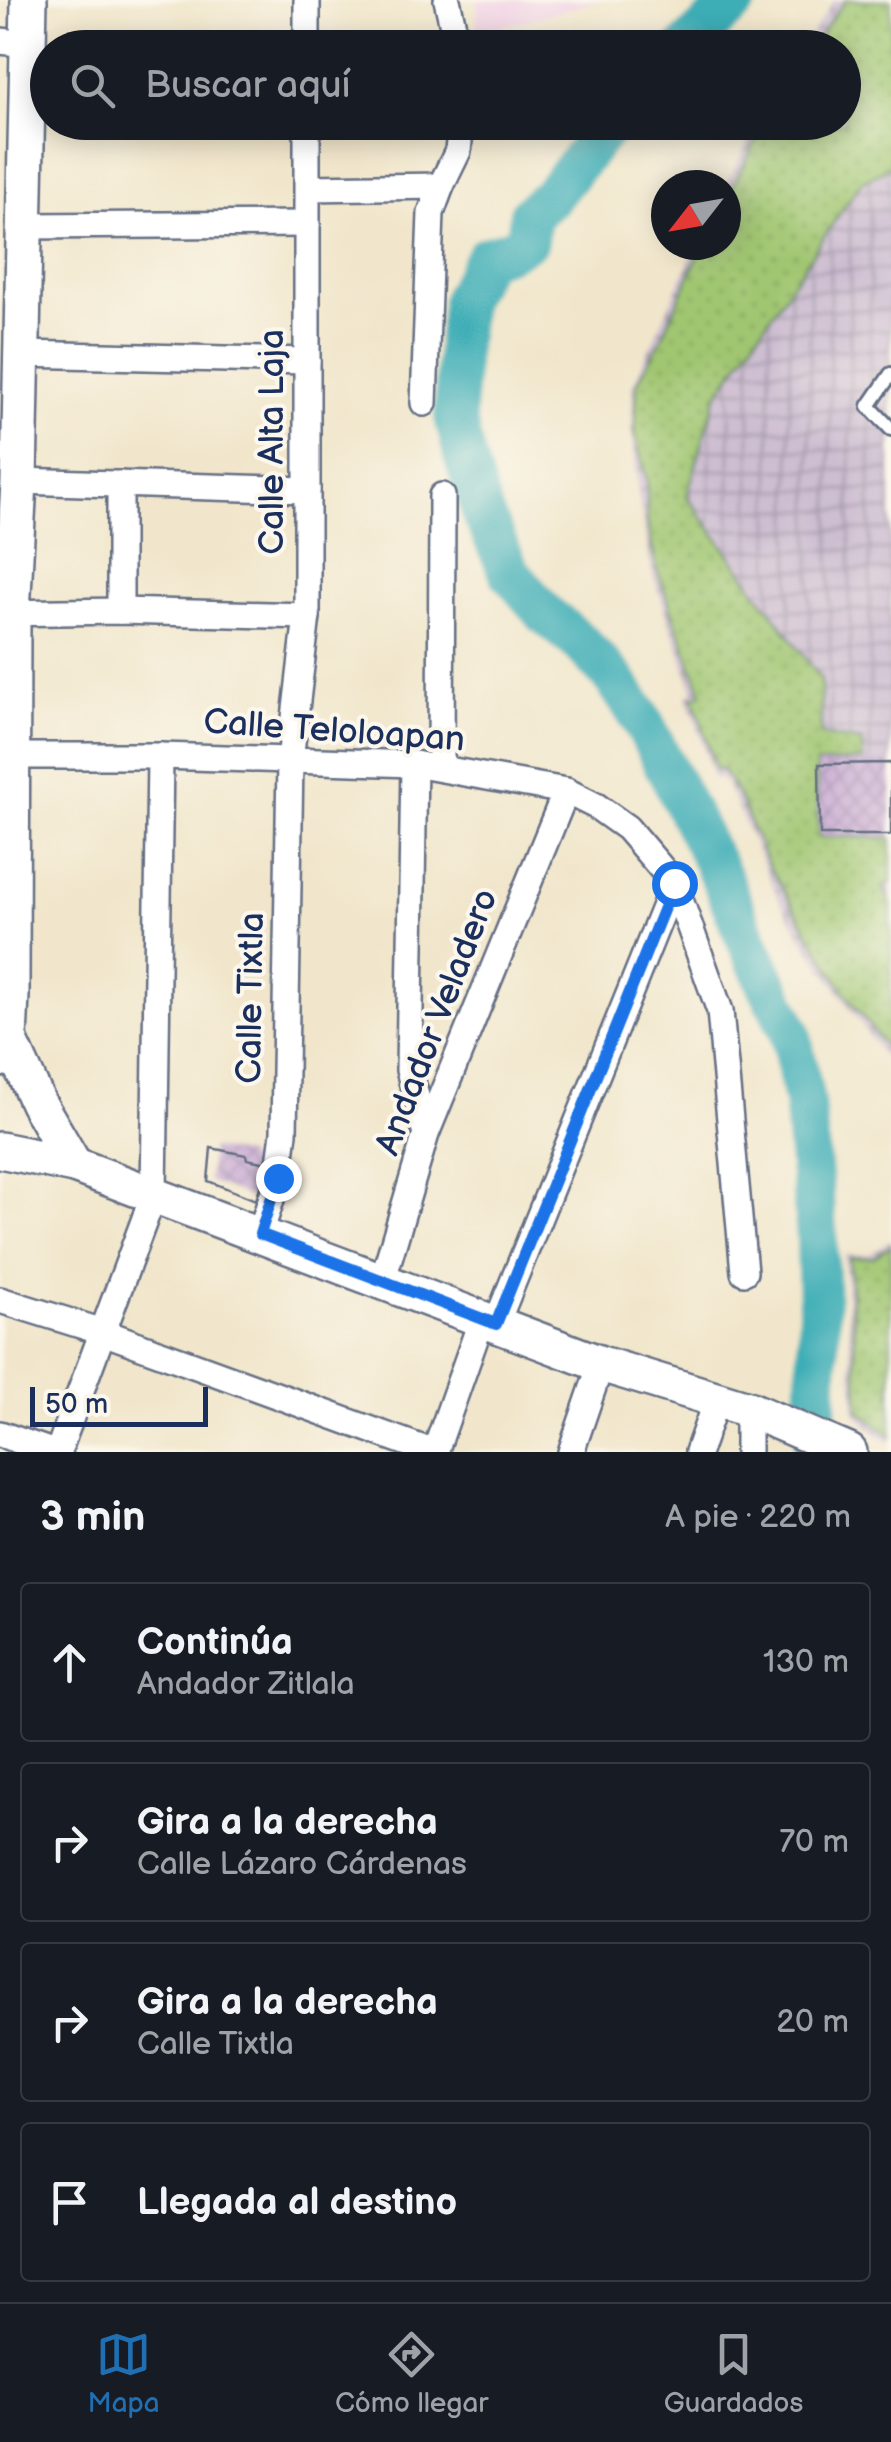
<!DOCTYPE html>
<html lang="es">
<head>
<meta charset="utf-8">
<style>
  body { margin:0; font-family:"Balsamiq Sans",sans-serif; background:#242831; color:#f1f3f6 }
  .compass { position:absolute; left:651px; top:170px; width:90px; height:90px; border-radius:50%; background:#171b24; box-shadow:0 5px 25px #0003; rotate:239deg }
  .scale { position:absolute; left:30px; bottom:25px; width:178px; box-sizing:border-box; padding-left:10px; border:5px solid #1b2f5e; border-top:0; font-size:28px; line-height:35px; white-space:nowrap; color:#1b2f5e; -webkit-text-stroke:8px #fbf7ec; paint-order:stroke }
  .stop { position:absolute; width:30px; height:30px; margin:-22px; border:8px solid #1a73e8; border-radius:50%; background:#fff }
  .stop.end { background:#1a73e8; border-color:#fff; box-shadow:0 2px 10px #0008 }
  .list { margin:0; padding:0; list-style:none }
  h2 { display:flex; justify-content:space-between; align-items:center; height:130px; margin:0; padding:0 40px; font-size:42px }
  h2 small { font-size:32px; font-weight:400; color:#9ea1a6 }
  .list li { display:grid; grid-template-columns:65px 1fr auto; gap:30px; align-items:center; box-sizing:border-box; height:160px; margin:0 20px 20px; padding:0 20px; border:2px solid #363941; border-radius:10px }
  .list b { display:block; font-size:38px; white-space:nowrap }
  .list p { margin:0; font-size:32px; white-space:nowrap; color:#9ea1a6 }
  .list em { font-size:32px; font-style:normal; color:#9ea1a6 }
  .icon { flex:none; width:55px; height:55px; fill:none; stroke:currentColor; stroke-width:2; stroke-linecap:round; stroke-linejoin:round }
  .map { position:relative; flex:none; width:891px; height:1452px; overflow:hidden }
  .search { position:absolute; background:#171b24; box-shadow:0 5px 25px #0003; left:30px; right:30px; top:30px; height:110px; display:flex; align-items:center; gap:25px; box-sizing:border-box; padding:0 35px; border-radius:55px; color:#9ea1a6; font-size:38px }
  .sheet { height:850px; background:#171b24 }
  nav { display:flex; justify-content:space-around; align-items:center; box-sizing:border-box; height:140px; border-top:2px solid #363941; background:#171b24; font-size:28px; color:#9ea1a6 }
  nav a { display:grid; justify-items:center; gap:5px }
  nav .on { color:#1f6fb2 }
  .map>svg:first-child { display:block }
  .built { fill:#f0d0e4 }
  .industrial { fill:url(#industrial-grid) }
  .grass { fill:url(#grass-dots); stroke:#5e7a68; stroke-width:2.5 }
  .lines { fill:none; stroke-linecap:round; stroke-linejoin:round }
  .river { stroke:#3cadb6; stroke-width:42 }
  .building { fill:url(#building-cross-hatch) }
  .lane-casing { stroke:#666f84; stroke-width:18 }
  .street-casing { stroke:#666f84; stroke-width:30 }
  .secondary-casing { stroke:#666f84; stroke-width:40 }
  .lane { stroke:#fff; stroke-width:12 }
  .street { stroke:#fff; stroke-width:25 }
  .secondary { stroke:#fff; stroke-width:35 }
  .route { stroke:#1a73e8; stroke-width:12 }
  .labels { text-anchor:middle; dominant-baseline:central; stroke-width:8; stroke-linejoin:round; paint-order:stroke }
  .street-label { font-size:35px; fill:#1b2f5e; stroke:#fbf7ec }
</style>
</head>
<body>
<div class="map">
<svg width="891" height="1452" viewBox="0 0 891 1452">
  <defs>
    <pattern id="industrial-grid" width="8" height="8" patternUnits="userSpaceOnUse" patternTransform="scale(2.5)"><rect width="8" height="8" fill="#cebed1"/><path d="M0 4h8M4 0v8" fill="none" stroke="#a69bad"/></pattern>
    <pattern id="grass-dots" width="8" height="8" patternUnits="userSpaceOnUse" patternTransform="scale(2.5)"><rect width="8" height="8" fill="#a0c671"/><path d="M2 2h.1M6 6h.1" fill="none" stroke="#89aa64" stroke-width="1.8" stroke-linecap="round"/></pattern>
    <pattern id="building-cross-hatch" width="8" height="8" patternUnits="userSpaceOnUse" patternTransform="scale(2.5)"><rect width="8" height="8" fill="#c5a4d1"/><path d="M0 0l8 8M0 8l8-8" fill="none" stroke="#9f86ad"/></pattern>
  </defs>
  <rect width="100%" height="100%" fill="#fbf7ec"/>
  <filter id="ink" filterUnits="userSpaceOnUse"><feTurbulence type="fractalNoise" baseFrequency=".01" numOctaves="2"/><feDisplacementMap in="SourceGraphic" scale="20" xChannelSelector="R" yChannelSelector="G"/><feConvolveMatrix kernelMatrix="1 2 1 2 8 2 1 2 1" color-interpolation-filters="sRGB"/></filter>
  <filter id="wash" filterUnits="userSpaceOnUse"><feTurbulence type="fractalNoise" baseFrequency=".0048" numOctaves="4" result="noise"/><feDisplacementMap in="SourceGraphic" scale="40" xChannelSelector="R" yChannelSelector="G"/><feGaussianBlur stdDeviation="2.25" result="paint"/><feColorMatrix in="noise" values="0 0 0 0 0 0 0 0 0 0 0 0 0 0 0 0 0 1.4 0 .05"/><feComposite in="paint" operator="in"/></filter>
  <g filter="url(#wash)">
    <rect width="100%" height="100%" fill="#f1e6cb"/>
    <!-- built -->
    <polygon class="built" points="478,0 601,0 476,34"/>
    <!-- industrial -->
    <g class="industrial">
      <polygon points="834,0 891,0 891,1082 885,1059 808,947 780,901 726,784 719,777 714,779 687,695 694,692 653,576 638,493 632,427 633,384 697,245 726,245 726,185 758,123 844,122 844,48 803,47"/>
      <polygon points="891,1239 891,1442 877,1435 855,1413 844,1255 870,1254"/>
    </g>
    <!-- grass -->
    <g class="grass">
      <polygon points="845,0 891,0 891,166 861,182 716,397 687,496 821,679 821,735 862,742 863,760 816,764 819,837 891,838 891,882 883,887 891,904 891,1065 884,1045 846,994 768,865 739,797 722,769 716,769 693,697 702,694 657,570 647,522 647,481 635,434 637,383 659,344 703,245 726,245 726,198 766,123 844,122 844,48 812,47"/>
      <polygon points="891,1245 891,1436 859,1411 849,1258 874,1257"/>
    </g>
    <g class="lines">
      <!-- river -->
      <g class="river">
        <polyline points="686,48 737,0"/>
        <polyline points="611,122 551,196 530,214 527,240 509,250 486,257 463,299 457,355 455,417 464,455 483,515 510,573 544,613 582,644 616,681 642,720 720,875 753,954 790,1031 804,1101 817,1239 819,1309 815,1452"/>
      </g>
    </g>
    <g id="blocks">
      <!-- building -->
      <g class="building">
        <polygon points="891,763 891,835 820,835 819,764"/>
        <polygon points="211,1148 246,1155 247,1159 267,1163 256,1200 208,1181"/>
      </g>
    </g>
  </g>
  <g filter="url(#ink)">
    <use href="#blocks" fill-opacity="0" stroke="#666f84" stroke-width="2.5"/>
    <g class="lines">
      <!-- lane casing -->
      <g class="lane-casing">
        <polyline id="lane" points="891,374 869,406 891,429"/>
      </g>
      <!-- street casing -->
      <g class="street-casing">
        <g id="street">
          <polyline points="307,0 307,48"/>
          <polyline points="447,0 458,48"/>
          <polyline points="0,41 28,44"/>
          <polyline points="308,188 441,186"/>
          <polyline points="25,226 307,224"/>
          <polyline points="22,354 307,361"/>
          <polyline points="424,403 431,213 441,186 458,151 461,122"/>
          <polyline points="19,481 307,490"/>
          <polyline points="120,611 120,484"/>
          <polyline points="0,613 120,611 307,616"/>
          <polyline points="13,756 160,756 414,764 566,791 596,806 627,828 674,883 720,1011 744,1272"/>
          <polyline points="414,764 409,1070 426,1134"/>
          <polyline points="441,768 442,496"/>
          <polyline points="260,1234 278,1178 284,1133 290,760 307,616 307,122"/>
          <polyline points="382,1282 426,1134 566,791"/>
          <polyline points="0,1300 103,1332 432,1452"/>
          <polyline points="496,1324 674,883"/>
          <polyline points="0,1434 52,1452"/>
          <polyline points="58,1452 154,1194 160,756"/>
          <polyline points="435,1452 482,1319"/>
          <polyline points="571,1452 601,1364"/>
          <polyline points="698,1452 717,1398"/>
          <polyline points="748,1452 748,1409"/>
        </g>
      </g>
      <!-- secondary casing -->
      <g class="secondary-casing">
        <g id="secondary">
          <polyline points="9,1039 38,1103 74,1165"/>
          <polyline points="0,1059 9,1039 11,995 12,613 19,481 29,0"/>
          <polyline points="0,1150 74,1165 601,1364 748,1409 849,1452"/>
        </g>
      </g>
      <!-- lane -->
      <use href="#lane" class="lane"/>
      <!-- street -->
      <use href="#street" class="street"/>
      <!-- secondary -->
      <use href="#secondary" class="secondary"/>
    </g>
  </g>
  <g class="lines" filter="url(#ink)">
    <!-- route -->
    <polyline class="route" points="278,1178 260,1234 496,1324 674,883"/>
  </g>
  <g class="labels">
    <!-- street labels -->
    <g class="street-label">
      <text transform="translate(272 442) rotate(-90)">Calle Alta Laja</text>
      <text transform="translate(334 731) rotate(4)">Calle Teloloapan</text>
      <text transform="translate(251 998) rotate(-89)">Calle Tixtla</text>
      <text transform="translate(437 1022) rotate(-69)">Andador Veladero</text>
    </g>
  </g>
</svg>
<svg class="compass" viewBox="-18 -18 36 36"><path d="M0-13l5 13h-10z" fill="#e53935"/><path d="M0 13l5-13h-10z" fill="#9ea1a6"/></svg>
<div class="scale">50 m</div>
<div class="stop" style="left:674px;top:883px"></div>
<div class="stop end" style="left:278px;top:1178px"></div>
<div class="search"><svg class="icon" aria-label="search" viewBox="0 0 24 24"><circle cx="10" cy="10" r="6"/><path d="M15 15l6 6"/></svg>Buscar aquí</div>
</div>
<section class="sheet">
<h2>3 min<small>A pie · 220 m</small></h2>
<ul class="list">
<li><svg class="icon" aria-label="ahead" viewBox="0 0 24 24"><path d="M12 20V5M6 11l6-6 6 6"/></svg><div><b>Continúa</b><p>Andador Zitlala</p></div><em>130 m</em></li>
<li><svg class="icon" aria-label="right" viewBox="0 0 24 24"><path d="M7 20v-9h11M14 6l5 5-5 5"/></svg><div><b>Gira a la derecha</b><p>Calle Lázaro Cárdenas</p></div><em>70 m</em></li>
<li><svg class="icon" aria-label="right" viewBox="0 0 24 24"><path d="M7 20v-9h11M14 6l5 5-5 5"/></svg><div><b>Gira a la derecha</b><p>Calle Tixtla</p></div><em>20 m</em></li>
<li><svg class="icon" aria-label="arrive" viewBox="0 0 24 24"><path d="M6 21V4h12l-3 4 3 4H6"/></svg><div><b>Llegada al destino</b></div></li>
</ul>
</section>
<nav>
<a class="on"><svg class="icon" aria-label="map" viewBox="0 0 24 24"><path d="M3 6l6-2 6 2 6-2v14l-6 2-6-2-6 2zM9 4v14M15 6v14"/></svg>Mapa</a>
<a><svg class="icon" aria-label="directions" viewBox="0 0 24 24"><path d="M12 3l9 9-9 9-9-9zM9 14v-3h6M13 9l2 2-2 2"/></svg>Cómo llegar</a>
<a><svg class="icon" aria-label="saved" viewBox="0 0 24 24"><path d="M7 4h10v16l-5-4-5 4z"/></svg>Guardados</a>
</nav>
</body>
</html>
